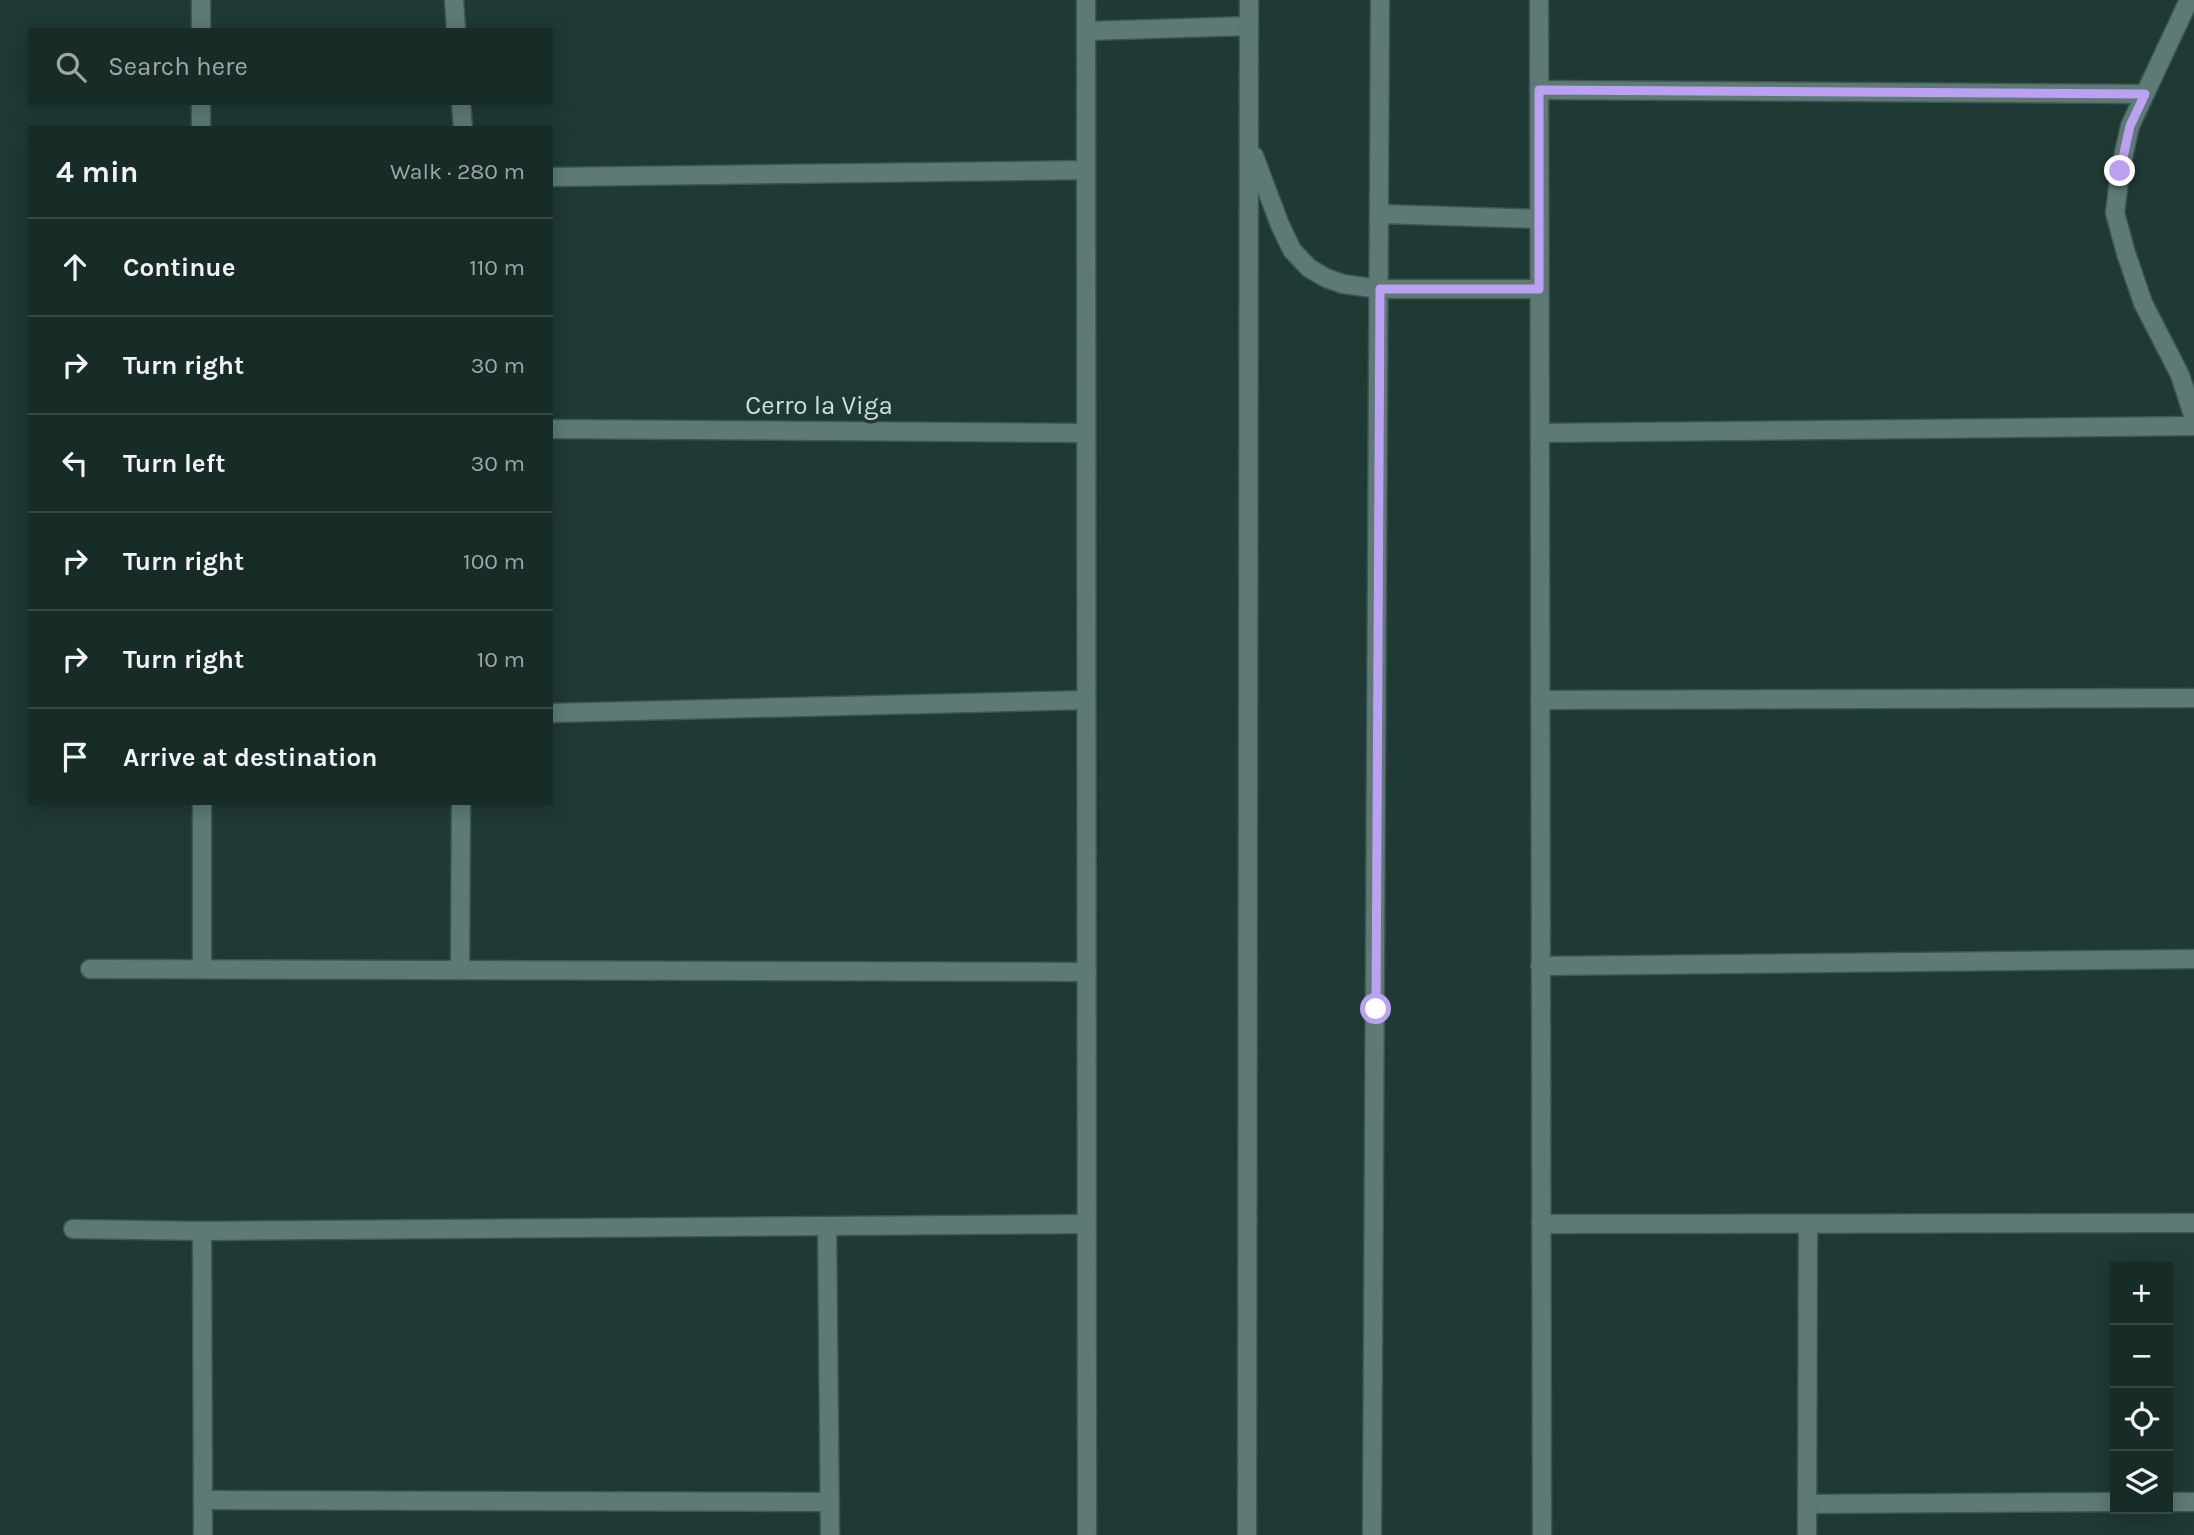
<!DOCTYPE html>
<html lang="en">
<head>
<meta charset="utf-8">
<style>
  body { margin:0; font-family:Karla,sans-serif; background:#20332f; color:#f1f3f6 }
  .controls { position:absolute; right:21px; bottom:21px; display:grid; overflow:hidden; border-radius:0px; box-shadow:0 4px 18px #0003 }
  .controls button { width:63px; height:63px; display:grid; place-items:center; padding:0; border:0; border-bottom:2px solid #364744; background:#172b27; color:#f1f3f6; font:35px sans-serif }
  .stop { position:absolute; width:21px; height:21px; margin:-16px; border:5px solid #bca0f2; border-radius:50%; background:#fff }
  .stop.end { background:#bca0f2; border-color:#fff; box-shadow:0 2px 7px #0008 }
  .list { margin:0; padding:0; list-style:none }
  h2 { display:flex; justify-content:space-between; align-items:center; height:91px; margin:0; padding:0 28px; font-size:30px }
  h2 small { font-size:23px; font-weight:400; color:#9ea7a7 }
  .list li { display:grid; grid-template-columns:46px 1fr auto; gap:21px; align-items:center; box-sizing:border-box; height:98px; padding:0 28px; border-top:2px solid #364744 }
  .list b { display:block; font-size:26px; white-space:nowrap }
  .list em { font-size:23px; font-style:normal; color:#9ea7a7 }
  .icon { flex:none; width:38px; height:38px; fill:none; stroke:currentColor; stroke-width:2; stroke-linecap:round; stroke-linejoin:round }
  .map { position:relative; flex:none; width:2194px; height:1535px; overflow:hidden }
  .search { position:absolute; background:#172b27; box-shadow:0 4px 18px #0003; left:28px; top:28px; width:525px; height:77px; display:flex; align-items:center; gap:18px; box-sizing:border-box; padding:0 24px; border-radius:0px; color:#9ea7a7; font-size:26px }
  .panel { position:absolute; background:#172b27; box-shadow:0 4px 18px #0003; left:28px; top:126px; width:525px; height:679px; border-radius:0px }
  .map>svg:first-child { display:block }
  .lines { fill:none; stroke-linecap:round; stroke-linejoin:round }
  .minor-casing { stroke:#3e5551; stroke-width:21 }
  .minor { stroke:#5d7a74; stroke-width:18 }
  .route { stroke:#bca0f2; stroke-width:9 }
  .labels { text-anchor:middle; dominant-baseline:central; stroke-width:7; stroke-linejoin:round; paint-order:stroke }
  .street-label { font-size:26px; fill:#cfdedb; stroke:#1f3934 }
</style>
</head>
<body>
<div class="map">
<svg width="2194" height="1535" viewBox="0 0 2194 1535">
  <rect width="100%" height="100%" fill="#1f3934"/>
  <g class="lines">
    <!-- minor casing -->
    <g class="minor-casing">
      <g id="minor">
        <polyline points="201,0 201,30"/>
        <polyline points="454,0 456,30"/>
        <polyline points="1086,0 1087,1535"/>
        <polyline points="1539,0 1542,1535"/>
        <polyline points="2189,0 2130,126 2120,171 2115,213 2126,253 2143,303 2180,375 2194,418"/>
        <polyline points="1086,31 1249,26"/>
        <polyline points="1539,90 2145,94"/>
        <polyline points="201,103 201,128"/>
        <polyline points="461,103 463,128"/>
        <polyline points="1254,156 1280,225 1292,250 1309,268 1326,278 1343,284 1380,289 1539,289"/>
        <polyline points="551,177 1086,170"/>
        <polyline points="1380,214 1539,219"/>
        <polyline points="551,429 1086,433"/>
        <polyline points="1540,433 2194,426"/>
        <polyline points="1540,700 2194,698"/>
        <polyline points="551,713 1086,700"/>
        <polyline points="202,803 202,969"/>
        <polyline points="1540,966 2194,959"/>
        <polyline points="90,969 1087,972"/>
        <polyline points="460,970 461,803"/>
        <polyline points="1541,1224 2194,1223"/>
        <polyline points="827,1226 830,1535"/>
        <polyline points="73,1229 202,1231"/>
        <polyline points="203,1500 830,1502"/>
        <polyline points="2168,1502 2194,1502"/>
        <polyline points="1807,1504 2115,1502"/>
        <polyline points="203,1535 202,1231 1086,1224"/>
        <polyline points="1247,1535 1249,0"/>
        <polyline points="1372,1535 1380,0"/>
        <polyline points="1807,1535 1808,1224"/>
      </g>
    </g>
    <!-- minor -->
    <use href="#minor" class="minor"/>
  </g>
  <g class="lines">
    <!-- route -->
    <polyline class="route" points="1376,1009 1380,289 1539,289 1539,90 2145,94 2130,126 2120,171"/>
  </g>
  <g class="labels">
    <!-- street labels -->
    <g class="street-label">
      <text x="819" y="405">Cerro la Viga</text>
    </g>
  </g>
</svg>
<div class="controls">
<button>+</button>
<button>−</button>
<button><svg class="icon" aria-label="locate" viewBox="0 0 24 24"><circle cx="12" cy="12" r="6"/><path d="M12 2v4M12 18v4M2 12h4M18 12h4"/></svg></button>
<button><svg class="icon" aria-label="layers" viewBox="0 0 24 24"><path d="M12 4l9 5-9 5-9-5zM3 14l9 5 9-5"/></svg></button>
</div>
<div class="stop" style="left:1376px;top:1009px"></div>
<div class="stop end" style="left:2120px;top:171px"></div>
<div class="search"><svg class="icon" aria-label="search" viewBox="0 0 24 24"><circle cx="10" cy="10" r="6"/><path d="M15 15l6 6"/></svg>Search here</div>
<section class="panel">
<h2>4 min<small>Walk · 280 m</small></h2>
<ul class="list">
<li><svg class="icon" aria-label="ahead" viewBox="0 0 24 24"><path d="M12 20V5M6 11l6-6 6 6"/></svg><div><b>Continue</b></div><em>110 m</em></li>
<li><svg class="icon" aria-label="right" viewBox="0 0 24 24"><path d="M7 20v-9h11M14 6l5 5-5 5"/></svg><div><b>Turn right</b></div><em>30 m</em></li>
<li><svg class="icon" aria-label="left" viewBox="0 0 24 24"><path d="M17 20v-9H6M10 6l-5 5 5 5"/></svg><div><b>Turn left</b></div><em>30 m</em></li>
<li><svg class="icon" aria-label="right" viewBox="0 0 24 24"><path d="M7 20v-9h11M14 6l5 5-5 5"/></svg><div><b>Turn right</b></div><em>100 m</em></li>
<li><svg class="icon" aria-label="right" viewBox="0 0 24 24"><path d="M7 20v-9h11M14 6l5 5-5 5"/></svg><div><b>Turn right</b></div><em>10 m</em></li>
<li><svg class="icon" aria-label="arrive" viewBox="0 0 24 24"><path d="M6 21V4h12l-3 4 3 4H6"/></svg><div><b>Arrive at destination</b></div></li>
</ul>
</section>
</div>
</body>
</html>
